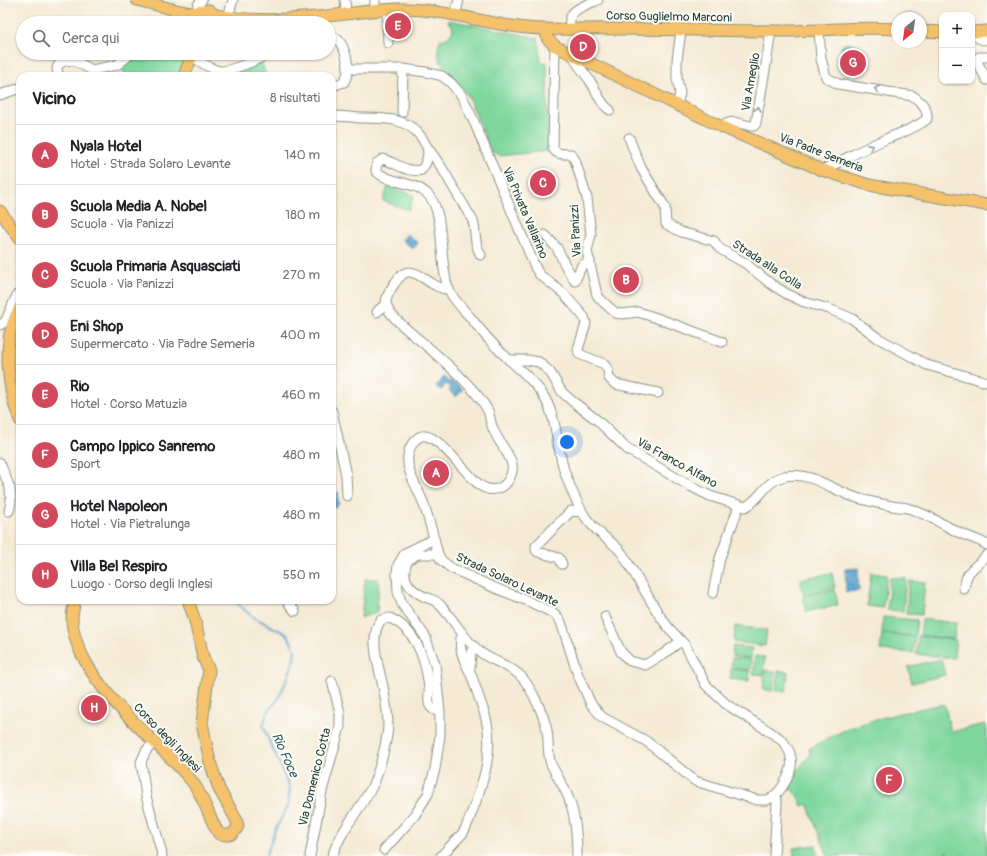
<!DOCTYPE html>
<html lang="it">
<head>
<meta charset="utf-8">
<style>
  body { margin:0; font-family:Pangolin,sans-serif; background:#f2f2f2; color:#202124 }
  .controls { position:absolute; right:12px; top:12px; display:grid; overflow:hidden; border-radius:8px; box-shadow:0 1px 3px #0004 }
  .controls button { width:36px; height:36px; display:grid; place-items:center; padding:0; border:0; border-bottom:1px solid #e0e0e0; background:#fff; color:#202124; font:20px sans-serif }
  .compass { position:absolute; left:891px; top:12px; width:36px; height:36px; border-radius:50%; background:#fff; box-shadow:0 1px 3px #0004; rotate:209deg }
  .you { position:absolute; left:567px; top:442px; width:14px; height:14px; margin:-10px; border:3px solid #fff; border-radius:50%; background:#1a73e8; box-shadow:0 0 0 6px #1a73e833 }
  .badge { display:grid; place-items:center; width:26px; height:26px; border-radius:50%; background:#d1495b; color:#fff; font-size:13px; font-weight:700 }
  .pin { position:absolute; translate:-50% -50%; border:2px solid #fff; box-shadow:0 1px 4px #0006 }
  .list { margin:0; padding:0; list-style:none }
  h2 { display:flex; justify-content:space-between; align-items:center; height:52px; margin:0; padding:0 16px; font-size:17px }
  h2 small { font-size:13px; font-weight:400; color:#757577 }
  .list li { display:grid; grid-template-columns:26px 1fr auto; gap:12px; align-items:center; box-sizing:border-box; height:60px; padding:0 16px; border-top:1px solid #e0e0e0 }
  .list b { display:block; font-size:15px; white-space:nowrap }
  .list p { margin:0; font-size:13px; white-space:nowrap; color:#757577 }
  .list em { font-size:13px; font-style:normal; color:#757577 }
  .icon { flex:none; width:22px; height:22px; fill:none; stroke:currentColor; stroke-width:2; stroke-linecap:round; stroke-linejoin:round }
  .map { position:relative; flex:none; width:987px; height:856px; overflow:hidden }
  .search { position:absolute; background:#fff; box-shadow:0 1px 3px #0004; left:16px; top:16px; width:320px; height:44px; display:flex; align-items:center; gap:10px; box-sizing:border-box; padding:0 14px; border-radius:22px; color:#757577; font-size:15px }
  .panel { position:absolute; background:#fff; box-shadow:0 1px 3px #0004; left:16px; top:72px; width:320px; height:532px; border-radius:12px }
  .map>svg:first-child { display:block }
  .park { fill:#7fd79d; stroke:#4f8a68 }
  .garden { fill:url(#garden-furrows); stroke:#4f8a68 }
  .water { fill:url(#water-ripples); stroke:#3a7082 }
  .lines { fill:none; stroke-linecap:round; stroke-linejoin:round }
  .stream { stroke:#56a3cf; stroke-width:2 }
  .minor-casing { stroke:#8a9484; stroke-width:11 }
  .major-casing { stroke:#8a9484; stroke-width:13 }
  .minor { stroke:#fff; stroke-width:9 }
  .major { stroke:#f5c16b; stroke-width:11 }
  .oneway { stroke:#8f9e9a }
  .labels { text-anchor:middle; dominant-baseline:central; stroke-width:4; stroke-linejoin:round; paint-order:stroke }
  .street-label { font-size:12px; fill:#1f3d34; stroke:#fdfcf7 }
  .water-label { font-size:13px; font-style:italic; fill:#32616a; stroke:#fdfcf7 }
</style>
</head>
<body>
<div class="map">
<svg width="987" height="856" viewBox="0 0 987 856">
  <defs>
    <pattern id="garden-furrows" width="10" height="10" patternUnits="userSpaceOnUse"><rect width="10" height="10" fill="#7fd79d"/><path d="M-1 1l2-2M0 10L10 0M9 11l2-2" fill="none" stroke="#6db988"/></pattern>
    <pattern id="water-ripples" width="26" height="14" patternUnits="userSpaceOnUse"><rect width="26" height="14" fill="#56a3cf"/><path d="M2 4q2-2 4 0t4 0M15 11q2-2 4 0t4 0" fill="none" stroke="#4786a9"/></pattern>
  </defs>
  <rect width="100%" height="100%" fill="#fdfcf7"/>
  <filter id="ink" filterUnits="userSpaceOnUse"><feTurbulence type="fractalNoise" baseFrequency=".025" numOctaves="2"/><feDisplacementMap in="SourceGraphic" scale="8" xChannelSelector="R" yChannelSelector="G"/><feConvolveMatrix kernelMatrix="1 2 1 2 8 2 1 2 1" color-interpolation-filters="sRGB"/></filter>
  <filter id="wash" filterUnits="userSpaceOnUse"><feTurbulence type="fractalNoise" baseFrequency=".012" numOctaves="4" result="noise"/><feDisplacementMap in="SourceGraphic" scale="16" xChannelSelector="R" yChannelSelector="G"/><feGaussianBlur stdDeviation="0.9" result="paint"/><feColorMatrix in="noise" values="0 0 0 0 0 0 0 0 0 0 0 0 0 0 0 0 0 1.4 0 .05"/><feComposite in="paint" operator="in"/></filter>
  <g filter="url(#wash)">
    <rect width="100%" height="100%" fill="#f5ead4"/>
    <!-- park -->
    <g class="park">
      <path d="M449 20 538 38 541 62H547L548 151 498 156 494 153 492 154 468 96C456 76 431 66 440 40 446 40 451 35 453 30L451 23H448Z"/>
      <polygon points="139,53 189,53 179,74 177,76 126,76 121,68"/>
      <polygon points="388,186 414,195 409,210 383,201"/>
      <polygon points="832,573 835,588 803,594 800,579"/>
      <polygon points="871,573 887,575 883,608 867,606"/>
      <polygon points="890,577 906,578 903,611 887,610"/>
      <polygon points="365,579 379,579 377,612 361,618"/>
      <polygon points="909,581 925,582 922,615 906,614"/>
      <polygon points="835,590 838,605 806,612 803,596"/>
      <polygon points="883,617 917,620 915,636 882,633"/>
      <polygon points="922,619 956,623 954,639 920,635"/>
      <polygon points="735,626 767,630 765,646 734,642"/>
      <polygon points="882,634 915,637 913,653 880,650"/>
      <polygon points="918,636 956,640 954,658 916,654"/>
      <polygon points="733,646 752,648 751,658 732,656"/>
      <polygon points="755,656 765,657 763,675 753,674"/>
      <polygon points="732,658 751,659 750,670 731,668"/>
      <polygon points="941,659 945,675 912,683 908,667"/>
      <polygon points="731,669 750,671 749,681 730,679"/>
      <polygon points="765,670 775,671 773,691 763,690"/>
      <polygon points="778,671 788,672 786,692 776,691"/>
      <path d="M943 704 945 706 951 732 985 724 987 729V856H948L947 851 944 855 905 856 904 854 897 856H828L807 804 802 806 798 797 788 786 796 772 810 755 809 749C851 722 895 714 943 704Z"/>
      <polygon points="816,845 818,856 794,856 793,848"/>
    </g>
    <!-- garden -->
    <polygon class="garden" points="261,61 267,76 218,76 228,75"/>
    <!-- water -->
    <g class="water">
      <path d="M847 43 858 46 859 51 854 53 850 51C845 51 844 54 841 50V46Z"/>
      <polygon points="407,234 418,243 413,249 402,240"/>
      <polygon points="444,377 449,382 451,380 463,390 456,397 448,390 450,387 446,384 441,390 436,386"/>
      <polygon points="334,490 339,493 338,500 339,504 332,509 332,491"/>
      <polygon points="858,568 859,591 846,592 845,569"/>
    </g>
    <g class="lines">
      <!-- stream -->
      <polyline class="stream" points="233,600 253,617 288,635 295,650 293,663 286,682 278,699 267,713 263,726 290,788 288,806 275,830 266,856"/>
    </g>
  </g>
  <g filter="url(#ink)">
    <g class="lines">
      <!-- minor casing -->
      <g class="minor-casing">
        <g id="minor">
          <polyline points="345,0 346,14"/>
          <polyline points="387,9 388,43"/>
          <polyline points="375,10 375,0"/>
          <polyline points="196,12 198,5 202,0"/>
          <polyline points="455,15 459,0"/>
          <polyline points="228,17 233,0"/>
          <polyline points="169,23 180,11"/>
          <path d="M569 29C570 25 569 20 571 16 573 9 591 3 598 0"/>
          <path d="M819 31 821 59 826 77 838 84 913 96C921 102 928 107 927 119 915 129 900 133 886 139 864 148 844 160 822 170"/>
          <path d="M972 32C977 38 980 40 987 40"/>
          <path d="M329 35C342 36 348 58 348 70 348 74 346 78 344 82L332 86"/>
          <path d="M555 46 553 148C556 155 564 154 571 154L575 160 587 198 591 235 587 251 597 295 601 300 611 309 616 313 622 314 638 312 654 317 722 342"/>
          <path d="M573 55C577 65 584 72 590 81 597 91 600 104 610 110"/>
          <path d="M192 57C200 61 211 70 220 71 230 72 261 58 271 53"/>
          <polyline points="987,57 979,57 976,60 987,80"/>
          <polyline points="348,69 403,69 426,72 442,76 451,83 462,96 475,124 536,269 540,275 563,293 584,317 586,323 585,327 578,349 579,354 604,364 608,370 609,378 615,384 658,393"/>
          <path d="M58 76 57 68 59 64C71 55 81 65 92 70L117 65 132 53"/>
          <polyline points="0,95 20,88"/>
          <polyline points="677,105 680,93 677,79 677,60 681,31"/>
          <polyline points="402,112 403,69"/>
          <path d="M332 116C341 116 351 117 360 118 387 118 412 117 426 145 430 153 427 164 421 170 407 173 396 163 383 159L377 163 376 171C390 185 417 180 430 197 445 216 439 263 448 288 453 300 462 308 470 317 478 327 487 338 496 347 510 362 529 375 541 392 558 416 556 446 565 473 570 487 581 514 591 524 600 535 613 542 622 553L658 613 668 627 685 645 706 685 726 704 778 737C784 742 790 750 791 758 794 771 780 796 767 800 764 800 760 800 757 800L695 781 646 741 602 717 591 704 578 675 561 622 555 614 526 600 495 588 451 568 441 560 438 554C434 538 430 523 425 508 420 489 403 471 409 451 411 444 418 434 426 436 441 438 468 477 481 486 490 492 502 490 508 481 511 476 513 470 512 464 509 454 502 446 497 437 496 434 493 430 492 426 490 421 490 414 487 409 476 389 447 364 429 348 419 339 393 320 388 309 387 307 386 304 386 303 386 295 399 273 408 272 421 271 433 290 449 289"/>
          <path d="M722 127C732 118 739 124 751 126H754L756 123 767 58 770 37 769 31"/>
          <polyline points="629,138 641,168 665,207 666,224 681,232 714,241 720,249 745,263 771,284 787,294 804,302 829,309 851,318 878,338 927,365 987,382"/>
          <path d="M428 148 442 168 473 221C476 232 474 246 481 255"/>
          <polyline points="545,235 557,248 565,265 575,281 582,265 590,261"/>
          <polyline points="377,312 381,308 387,306"/>
          <polyline points="0,325 5,322 17,295 20,295"/>
          <path d="M509 360H527L539 362 550 372 562 392 572 401 597 420 627 449 690 486 710 496 745 507C761 500 764 481 785 476 811 471 833 491 857 498 868 501 881 504 892 506 897 507 903 507 907 508 927 513 944 526 962 534 969 537 982 541 987 545"/>
          <polyline points="332,411 346,475 347,496"/>
          <polyline points="0,463 10,488 11,502 9,511"/>
          <path d="M438 554H418L408 560C400 576 407 588 423 596 429 599 434 599 439 604 454 619 463 639 480 652 492 661 506 664 517 673 529 681 545 717 547 731 549 742 547 754 551 764 557 777 566 789 570 802 576 819 577 838 577 856"/>
          <polyline points="562,564 559,558 538,552 536,550 536,546 571,511 582,512"/>
          <path d="M964 589C967 567 974 570 987 555"/>
          <polyline points="713,593 720,558 739,506"/>
          <polyline points="286,600 295,611"/>
          <polyline points="605,617 621,652 630,661 645,665 662,655 681,641"/>
          <polyline points="470,669 471,652 475,647"/>
          <polyline points="154,742 146,751 141,762 146,796 161,850 162,856"/>
          <polyline points="384,850 415,815 428,794 435,769 440,735 440,712 435,664 425,636 402,604 398,592 397,573 398,565 405,553 434,539"/>
          <polyline points="310,856 322,791 340,727 340,713 332,681"/>
          <path d="M332 856C341 830 359 811 372 787 378 775 388 739 388 725 388 714 386 703 384 692 381 672 367 638 381 620L390 618C417 630 426 661 429 688 430 693 427 701 430 706 432 710 437 711 440 712"/>
          <path d="M441 856 463 833 467 825C481 789 497 750 484 712 480 700 476 689 472 677 467 665 455 646 463 634"/>
          <polyline points="774,856 777,802 776,794"/>
        </g>
      </g>
      <!-- major casing -->
      <g class="major-casing">
        <g id="major">
          <path d="M137 0 180 11 191 13 209 10 214 14 218 15C262 24 310 18 354 13 370 11 386 9 402 9 450 9 496 28 544 29 568 30 592 28 616 29 672 29 728 31 784 31 822 31 859 26 897 29"/>
          <polyline points="203,12 201,18 202,21 206,23"/>
          <polyline points="546,29 547,38 555,46 722,127 822,170 869,185 987,205"/>
          <polyline points="921,31 942,32"/>
          <polyline points="972,32 987,31"/>
          <polyline points="184,76 193,53"/>
          <polyline points="0,211 20,239"/>
          <path d="M20 307C15 317 10 328 9 340 6 365 10 397 20 420"/>
          <path d="M75 600C74 606 72 612 72 618 72 631 76 642 81 653 106 705 154 737 191 780 204 796 208 817 219 834 229 836 233 836 238 826L236 819 219 789 210 762 202 723 209 670 203 657 195 621 188 600"/>
        </g>
      </g>
      <!-- minor -->
      <use href="#minor" class="minor"/>
      <!-- major -->
      <use href="#major" class="major"/>
    </g>
    <!-- one-way arrows -->
    <defs><path id="oneway-chevron" d="M-2-3.5L2.5 0L-2 3.5" fill="none" stroke-width="1.6" stroke-linecap="round" stroke-linejoin="round"/></defs>
    <g class="oneway">
      <use href="#oneway-chevron" transform="translate(877 89) rotate(-172)"/>
      <use href="#oneway-chevron" transform="translate(758 109) rotate(-80)"/>
      <use href="#oneway-chevron" transform="translate(870 147) rotate(-27)"/>
    </g>
  </g>
  <g class="labels">
    <!-- street labels -->
    <g class="street-label">
      <text transform="translate(669 17) rotate(1)">Corso Guglielmo Marconi</text>
      <text transform="translate(751 82) rotate(-80)">Via Ameglio</text>
      <text transform="translate(821 153) rotate(21)">Via Padre Semeria</text>
      <text transform="translate(525 213) rotate(67)">Via Privata Vallarino</text>
      <text transform="translate(576 231) rotate(-93)">Via Panizzi</text>
      <text transform="translate(767 265) rotate(33)">Strada alla Colla</text>
      <text transform="translate(677 463) rotate(29)">Via Franco Alfano</text>
      <text transform="translate(507 580) rotate(25)">Strada Solaro Levante</text>
      <text transform="translate(167 738) rotate(46)">Corso degli Inglesi</text>
      <text transform="translate(315 777) rotate(-76)">Via Domenico Cotta</text>
    </g>
    <!-- water labels -->
    <g class="water-label">
      <text transform="translate(285 755) rotate(66)">Rio Foce</text>
    </g>
  </g>
</svg>
<div class="controls">
<button>+</button>
<button>−</button>
</div>
<svg class="compass" viewBox="-18 -18 36 36"><path d="M0-13l5 13h-10z" fill="#e53935"/><path d="M0 13l5-13h-10z" fill="#757577"/></svg>
<div class="you"></div>
<div class="pin badge" style="left:436px;top:473px">A</div>
<div class="pin badge" style="left:626px;top:280px">B</div>
<div class="pin badge" style="left:543px;top:183px">C</div>
<div class="pin badge" style="left:583px;top:47px">D</div>
<div class="pin badge" style="left:398px;top:26px">E</div>
<div class="pin badge" style="left:889px;top:780px">F</div>
<div class="pin badge" style="left:853px;top:63px">G</div>
<div class="pin badge" style="left:94px;top:708px">H</div>
<div class="search"><svg class="icon" aria-label="search" viewBox="0 0 24 24"><circle cx="10" cy="10" r="6"/><path d="M15 15l6 6"/></svg>Cerca qui</div>
<section class="panel">
<h2>Vicino<small>8 risultati</small></h2>
<ul class="list">
<li><span class="badge">A</span><div><b>Nyala Hotel</b><p>Hotel · Strada Solaro Levante</p></div><em>140 m</em></li>
<li><span class="badge">B</span><div><b>Scuola Media A. Nobel</b><p>Scuola · Via Panizzi</p></div><em>180 m</em></li>
<li><span class="badge">C</span><div><b>Scuola Primaria Asquasciati</b><p>Scuola · Via Panizzi</p></div><em>270 m</em></li>
<li><span class="badge">D</span><div><b>Eni Shop</b><p>Supermercato · Via Padre Semeria</p></div><em>400 m</em></li>
<li><span class="badge">E</span><div><b>Rio</b><p>Hotel · Corso Matuzia</p></div><em>460 m</em></li>
<li><span class="badge">F</span><div><b>Campo Ippico Sanremo</b><p>Sport</p></div><em>480 m</em></li>
<li><span class="badge">G</span><div><b>Hotel Napoleon</b><p>Hotel · Via Pietralunga</p></div><em>480 m</em></li>
<li><span class="badge">H</span><div><b>Villa Bel Respiro</b><p>Luogo · Corso degli Inglesi</p></div><em>550 m</em></li>
</ul>
</section>
</div>
</body>
</html>
